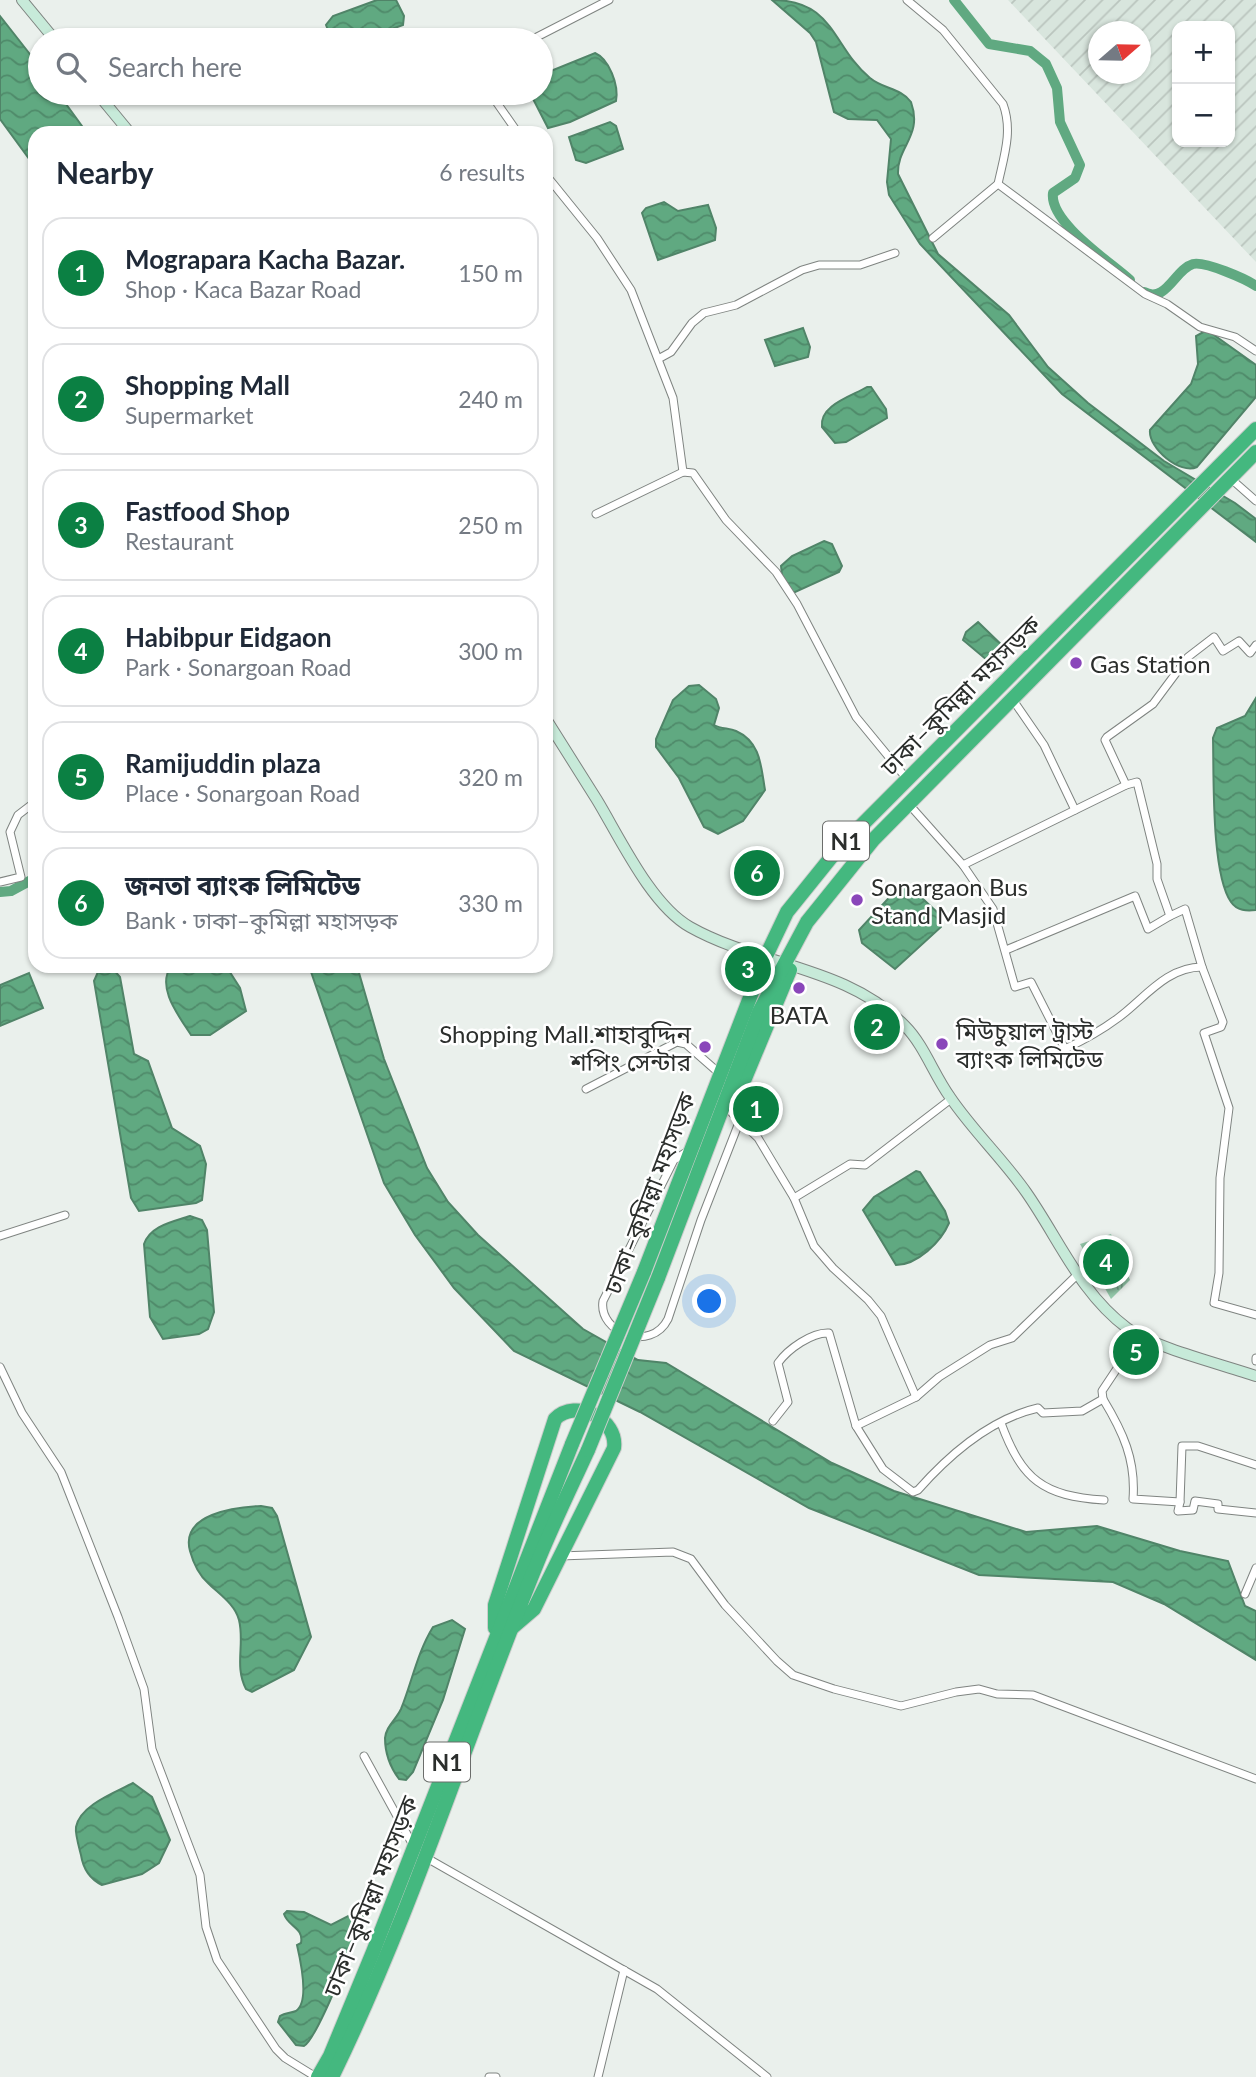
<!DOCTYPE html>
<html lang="en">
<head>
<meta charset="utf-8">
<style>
  body { margin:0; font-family:Lato,"Noto Sans Bengali",sans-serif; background:#f2f2f3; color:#1f2937 }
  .controls { position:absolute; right:21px; top:21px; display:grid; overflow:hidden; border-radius:14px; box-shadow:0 2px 5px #0004 }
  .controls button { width:63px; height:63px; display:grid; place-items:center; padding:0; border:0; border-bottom:2px solid #e0e1e3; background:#fff; color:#1f2937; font:35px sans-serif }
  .compass { position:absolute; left:1088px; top:21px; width:63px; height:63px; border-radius:50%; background:#fff; box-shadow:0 2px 5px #0004; rotate:70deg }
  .you { position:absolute; left:710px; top:1302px; width:24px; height:24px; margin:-18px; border:5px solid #fff; border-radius:50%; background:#1a73e8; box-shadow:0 0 0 10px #1a73e833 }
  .badge { display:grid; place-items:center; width:46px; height:46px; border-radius:50%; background:#0b8043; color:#fff; font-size:23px; font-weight:700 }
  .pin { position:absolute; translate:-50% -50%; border:4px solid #fff; box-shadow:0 2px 7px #0006 }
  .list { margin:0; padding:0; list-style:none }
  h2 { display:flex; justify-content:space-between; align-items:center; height:91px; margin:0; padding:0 28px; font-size:30px }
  h2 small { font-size:23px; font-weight:400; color:#747a83 }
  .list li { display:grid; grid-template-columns:46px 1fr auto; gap:21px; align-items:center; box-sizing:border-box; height:112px; margin:0 14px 14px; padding:0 14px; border:2px solid #e0e1e3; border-radius:21px }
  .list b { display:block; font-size:26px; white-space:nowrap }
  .list p { margin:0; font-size:23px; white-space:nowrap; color:#747a83 }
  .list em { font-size:23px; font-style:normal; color:#747a83 }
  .icon { flex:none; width:38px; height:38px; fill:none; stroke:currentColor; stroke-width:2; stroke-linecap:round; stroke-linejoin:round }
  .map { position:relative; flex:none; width:1256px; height:2077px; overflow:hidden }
  .search { position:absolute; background:#fff; box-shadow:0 2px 5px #0004; left:28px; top:28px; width:525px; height:77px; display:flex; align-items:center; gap:18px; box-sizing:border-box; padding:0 24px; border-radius:38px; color:#747a83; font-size:26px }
  .panel { position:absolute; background:#fff; box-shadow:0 2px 5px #0004; left:28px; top:126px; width:525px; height:847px; border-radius:21px }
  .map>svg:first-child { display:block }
  .industrial { fill:url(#industrial-furrows); fill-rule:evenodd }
  .park { fill:url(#park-tufts) }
  .water { fill:url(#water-waves); stroke:#508468; stroke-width:2 }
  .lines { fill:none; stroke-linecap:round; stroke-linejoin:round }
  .canal { stroke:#60a981; stroke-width:10 }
  .street-casing { stroke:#7f8481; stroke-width:9 }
  .secondary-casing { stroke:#7f8481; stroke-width:12 }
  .highway-casing { stroke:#cccdcc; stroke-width:16 }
  .street { stroke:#fff; stroke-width:7 }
  .secondary { stroke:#c7ead9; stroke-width:10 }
  .highway { stroke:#44b87f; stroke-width:14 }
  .highway-bridge-casing { stroke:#cccdcc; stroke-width:16; stroke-linecap:butt }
  .highway-bridge { stroke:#44b87f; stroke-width:14 }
  .poi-dot { fill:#8a46ba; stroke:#fff; stroke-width:2.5 }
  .labels { text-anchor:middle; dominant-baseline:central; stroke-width:5; stroke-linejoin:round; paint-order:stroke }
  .shield { fill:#fff; stroke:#6b6d6b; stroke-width:2 }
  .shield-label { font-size:23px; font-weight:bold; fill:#2b2e2c }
  .poi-label { font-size:24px; fill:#2b2e2c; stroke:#fff; text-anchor:start }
  .street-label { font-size:24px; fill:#2b2e2c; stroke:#fff }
</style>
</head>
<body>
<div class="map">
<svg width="1256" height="2077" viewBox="0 0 1256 2077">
  <defs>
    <pattern id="industrial-furrows" width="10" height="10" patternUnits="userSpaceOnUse" patternTransform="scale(1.75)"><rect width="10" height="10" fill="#d8e5dd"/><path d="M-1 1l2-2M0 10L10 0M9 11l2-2" fill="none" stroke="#bac5be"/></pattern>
    <pattern id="park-tufts" width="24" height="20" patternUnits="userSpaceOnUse" patternTransform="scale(1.75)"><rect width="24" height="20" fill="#94c9aa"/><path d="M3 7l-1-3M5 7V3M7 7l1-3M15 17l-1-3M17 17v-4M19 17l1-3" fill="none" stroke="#79a48b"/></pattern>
    <pattern id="water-waves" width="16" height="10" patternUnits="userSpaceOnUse" patternTransform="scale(1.75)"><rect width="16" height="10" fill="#60a981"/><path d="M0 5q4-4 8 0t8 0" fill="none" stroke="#4f8a6a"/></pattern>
  </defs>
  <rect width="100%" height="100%" fill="#eaf0ec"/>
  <!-- industrial -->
  <path class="industrial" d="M1008 0H1256V262ZM1177 26H1230V142H1177ZM1098 32H1140V74H1098Z"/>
  <!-- park -->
  <polygon class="park" points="1111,1234 1130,1280 1111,1299 1080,1244"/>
  <!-- water -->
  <g class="water">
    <polygon points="377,0 396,0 404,16 403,25 361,40 332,40 326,25 333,16"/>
    <path d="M772 0C835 0 832 47 870 78 883 89 901 88 911 102 923 136 897 146 898 174L938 254 1009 315 1048 367 1088 403 1164 461 1235 503 1256 519V542L1062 394 920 244 889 195 887 182 891 139 877 120 848 119 834 112 816 42 810 33Z"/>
    <polygon points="0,16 40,67 40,93 58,93 87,133 35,133 35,167 0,119"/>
    <path d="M595 53C609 59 619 85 616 101L570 122 548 128 530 93H541V75Z"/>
    <polygon points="610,122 616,126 623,149 586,163 576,160 569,137"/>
    <polygon points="664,202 678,211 708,205 716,228 715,240 658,260 642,213 646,208"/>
    <polygon points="803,328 810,347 808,357 775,366 765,340"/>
    <path d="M1207 330 1256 365V397L1197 467C1180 475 1148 448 1150 430L1191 384 1198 364 1196 336Z"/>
    <path d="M867 387H871L886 409 887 418 846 442 835 443 822 427C819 405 852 396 867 387Z"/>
    <polygon points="824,541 832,544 842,566 839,572 793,593 782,575 781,566 792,556"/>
    <polygon points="978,622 1009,652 994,666 963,640 966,632"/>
    <path d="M699 685 716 699 719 708 714 725C721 729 729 728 736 731 761 742 761 767 765 790L743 821 718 834 704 827 679 778 656 747V739L673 700 689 686Z"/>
    <path d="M1256 698V910C1247 911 1237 911 1231 902 1211 873 1214 775 1213 738L1217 728 1245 716Z"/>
    <polygon points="907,884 938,913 941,927 895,969 862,943 859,930 897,889"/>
    <path d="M171 966H226L240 988 246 1011 210 1035H191C179 1016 156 988 171 966Z"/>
    <polygon points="309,966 357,966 384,1059 427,1168 448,1202 478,1235 583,1329 638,1360 666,1363 832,1463 894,1491 1026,1532 1097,1526 1180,1551 1228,1561 1245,1606 1256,1611 1256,1660 1164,1604 1113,1582 979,1575 809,1508 640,1412 514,1351 454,1288 415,1235 384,1183"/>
    <polygon points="105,968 113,969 120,977 134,1054 148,1061 172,1128 200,1146 206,1164 202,1200 196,1203 139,1211 131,1198 94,981 98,972"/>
    <polygon points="29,973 43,1008 0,1026 0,985"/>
    <path d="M916 1171 920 1172 945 1211 949 1223C941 1242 917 1265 896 1265L863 1210 874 1197Z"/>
    <path d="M190 1216 202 1220 207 1230 214 1312 208 1329 199 1334 163 1339 150 1317 144 1244C151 1225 173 1222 190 1216Z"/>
    <path d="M261 1506 272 1508 277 1516 311 1637 294 1670 252 1692 246 1689C234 1666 245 1644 239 1620 235 1604 219 1594 208 1583 199 1575 193 1562 190 1551 180 1514 235 1507 261 1506Z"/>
    <path d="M452 1620 465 1629 443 1700 413 1772 406 1780 399 1779C390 1767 385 1754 385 1738 386 1726 396 1720 401 1709 412 1682 417 1653 433 1627Z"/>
    <path d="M133 1783 152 1797 170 1840 159 1863 142 1874 102 1885C90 1879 83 1868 81 1855 79 1847 75 1834 76 1827 80 1805 116 1792 133 1783Z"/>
    <path d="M287 1911 304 1912 331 1925 354 1913 364 1916C356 1938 318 2038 304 2046L296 2045 278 2022 280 2016C285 2013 291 2013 296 2011 310 2002 300 1958 297 1945L301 1943C304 1927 288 1927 284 1914Z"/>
  </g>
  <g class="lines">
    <!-- canal -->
    <g class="canal">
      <path d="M954 0 989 44 1030 51 1046 64 1057 88 1060 122 1080 165 1075 178 1053 193C1049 222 1109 261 1130 280"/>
      <path d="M1144 292C1166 304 1175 269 1193 264 1205 261 1246 279 1256 286"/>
      <polyline points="0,892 11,891 35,878"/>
    </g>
    <!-- street casing -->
    <g class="street-casing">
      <g id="street">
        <path d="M907 0 943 30 1003 104C1013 131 1004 156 998 184"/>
        <polyline points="531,40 609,0"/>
        <polyline points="490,93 518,133"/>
        <polyline points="546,175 597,238 631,290 673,398 683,472"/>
        <polyline points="933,238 998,184 1145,294 1167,304 1200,327 1235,337 1256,351"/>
        <polyline points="660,358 671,352 692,323 704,313 736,305 802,270 819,265 860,265 895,253"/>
        <polyline points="1230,478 1256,501"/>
        <polyline points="596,514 683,472 693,473 726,520 776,572 797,604 856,717 907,779"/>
        <polyline points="1013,700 1044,745 1075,810"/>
        <polyline points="1126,785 1105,740 1107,737 1153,704 1188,657 1214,637 1223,651 1239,641 1250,653 1256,645"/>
        <path d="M914 810 963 865 993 909 1015 987 1031 982 1065 1049C1084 1040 1102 1030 1118 1018 1144 999 1166 967 1202 967L1223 1022 1221 1027 1204 1033 1229 1108 1220 1178 1219 1273 1214 1303 1256 1315"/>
        <polyline points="963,865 1126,785 1137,782 1157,864 1157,879 1170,916 1185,909 1202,967"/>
        <polyline points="0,882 21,877 10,832 18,815 35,802"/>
        <polyline points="1006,950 1135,896 1148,929 1170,916"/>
        <polyline points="586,1089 677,1042 686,1044 719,1073"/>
        <polyline points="731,1112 758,1138 794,1198 814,1246 833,1268 868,1300 881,1316 916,1397"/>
        <path d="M691 1149 674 1160 603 1301C598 1333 651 1353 668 1319L701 1220 740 1120"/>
        <polyline points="794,1198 850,1164 865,1165 951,1099"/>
        <polyline points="0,1236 65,1215"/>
        <polyline points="1256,1358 1256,1361"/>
        <polyline points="0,1367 22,1413 61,1472 118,1617 144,1689 152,1749 200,1875 206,1927 217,1960 276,2049 285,2058 316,2077"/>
        <polyline points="1103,1399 1102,1391 1140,1334"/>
        <path d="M773 1421 788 1402 778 1363C788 1349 812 1332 829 1333L856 1426 916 1397 939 1377 990 1345 1012 1338 1077 1275"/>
        <path d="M1001 1423C1022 1480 1043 1496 1104 1500"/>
        <path d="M856 1426 883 1469 913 1492 918 1490C949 1455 990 1419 1038 1408L1043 1413 1082 1411 1103 1399C1123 1432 1136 1460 1133 1499L1180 1502 1178 1511 1193 1510 1195 1501 1218 1504V1509L1256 1513"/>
        <polyline points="1180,1502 1182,1446 1198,1446 1256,1465"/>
        <polyline points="560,1556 673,1552 691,1559 725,1605 777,1661 793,1675 834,1689 901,1706 956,1692 979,1689 997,1694 1033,1695 1256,1779"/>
        <polyline points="1245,1594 1256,1568"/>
        <polyline points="364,1756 414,1847"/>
        <polyline points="425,1857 657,1989 767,2077"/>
        <polyline points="489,2077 496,2077"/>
        <polyline points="598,2077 624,1970"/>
      </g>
    </g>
    <!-- secondary casing -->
    <g class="secondary-casing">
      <g id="secondary">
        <polyline points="22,0 55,40"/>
        <polyline points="97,93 130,133"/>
        <path d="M546 719C563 746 580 773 597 800 620 838 651 905 690 927 759 966 847 966 905 1026 924 1045 934 1075 950 1097 973 1131 1003 1159 1026 1192 1059 1239 1080 1293 1127 1328 1155 1348 1221 1364 1256 1376"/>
      </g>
    </g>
    <!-- highway casing -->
    <g class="highway-casing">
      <g id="highway">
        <polyline points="736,1100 790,970"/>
        <polyline points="644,1272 766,956 787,912 837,850 1256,429"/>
        <polyline points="658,1278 759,1012 807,922 873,840 1256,452"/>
        <path d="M495 1628V1605L555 1419C576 1398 618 1419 614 1448L534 1609 513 1627"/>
        <polyline points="318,2077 330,2056 373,1952 572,1444"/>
        <path d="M332 2077C414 1909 469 1729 540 1556 555 1520 572 1485 588 1450"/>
      </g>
    </g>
    <!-- street -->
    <use href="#street" class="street"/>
    <!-- secondary -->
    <use href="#secondary" class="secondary"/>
    <!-- highway -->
    <use href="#highway" class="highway"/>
    <!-- highway-bridge casing -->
    <g class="highway-bridge-casing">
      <g id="highway-bridge">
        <polyline points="572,1444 644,1272"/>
        <polyline points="588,1450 658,1278"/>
      </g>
    </g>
    <!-- highway-bridge -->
    <use href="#highway-bridge" class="highway-bridge"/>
  </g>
  <!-- markers -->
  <g class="poi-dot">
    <circle cx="1076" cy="663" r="7"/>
    <circle cx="857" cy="900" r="7"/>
    <circle cx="799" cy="988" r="7"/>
    <circle cx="942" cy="1044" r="7"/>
    <circle cx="705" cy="1047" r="7"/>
  </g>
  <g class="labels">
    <!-- shield labels -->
    <g class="shield">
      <rect x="823" y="821.5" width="46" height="39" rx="5"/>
      <rect x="424" y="1742.5" width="46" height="39" rx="5"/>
    </g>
    <g class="shield-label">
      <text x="846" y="841">N1</text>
      <text x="447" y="1762">N1</text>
    </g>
    <!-- poi labels -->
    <g class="poi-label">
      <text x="1090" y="663">Gas Station</text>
      <text x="871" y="886">Sonargaon Bus<tspan x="871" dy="28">Stand Masjid</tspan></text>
      <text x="799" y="1014" text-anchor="middle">BATA</text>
      <text x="956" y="1030">মিউচুয়াল ট্রাস্ট<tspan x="956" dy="28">ব্যাংক লিমিটেড</tspan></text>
      <text x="691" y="1033" text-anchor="end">Shopping Mall.শাহাবুদ্দিন<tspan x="691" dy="28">শপিং সেন্টার</tspan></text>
    </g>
    <!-- street labels -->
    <g class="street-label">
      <text transform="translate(960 695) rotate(-45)">ঢাকা–কুমিল্লা মহাসড়ক</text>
      <text transform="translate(649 1193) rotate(-69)">ঢাকা–কুমিল্লা মহাসড়ক</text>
      <text transform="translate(370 1896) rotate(-68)">ঢাকা–কুমিল্লা মহাসড়ক</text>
    </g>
  </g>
</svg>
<div class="controls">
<button>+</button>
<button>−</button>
</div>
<svg class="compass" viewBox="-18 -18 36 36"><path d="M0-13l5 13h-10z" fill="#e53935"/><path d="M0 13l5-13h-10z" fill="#747a83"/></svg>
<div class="you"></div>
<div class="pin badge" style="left:756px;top:1109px">1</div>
<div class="pin badge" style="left:877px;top:1027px">2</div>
<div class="pin badge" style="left:748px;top:969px">3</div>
<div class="pin badge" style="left:1106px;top:1262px">4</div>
<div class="pin badge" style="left:1136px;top:1352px">5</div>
<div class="pin badge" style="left:757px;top:873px">6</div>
<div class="search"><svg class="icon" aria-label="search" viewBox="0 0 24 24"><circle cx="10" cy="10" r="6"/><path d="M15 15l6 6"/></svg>Search here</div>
<section class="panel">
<h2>Nearby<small>6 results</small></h2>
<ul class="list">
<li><span class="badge">1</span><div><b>Mograpara Kacha Bazar.</b><p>Shop · Kaca Bazar Road</p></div><em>150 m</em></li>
<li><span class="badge">2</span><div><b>Shopping Mall</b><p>Supermarket</p></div><em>240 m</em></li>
<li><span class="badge">3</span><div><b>Fastfood Shop</b><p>Restaurant</p></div><em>250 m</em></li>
<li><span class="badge">4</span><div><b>Habibpur Eidgaon</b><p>Park · Sonargoan Road</p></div><em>300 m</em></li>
<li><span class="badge">5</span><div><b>Ramijuddin plaza</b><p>Place · Sonargoan Road</p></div><em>320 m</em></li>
<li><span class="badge">6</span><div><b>জনতা ব্যাংক লিমিটেড</b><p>Bank · ঢাকা–কুমিল্লা মহাসড়ক</p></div><em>330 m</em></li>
</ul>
</section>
</div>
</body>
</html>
